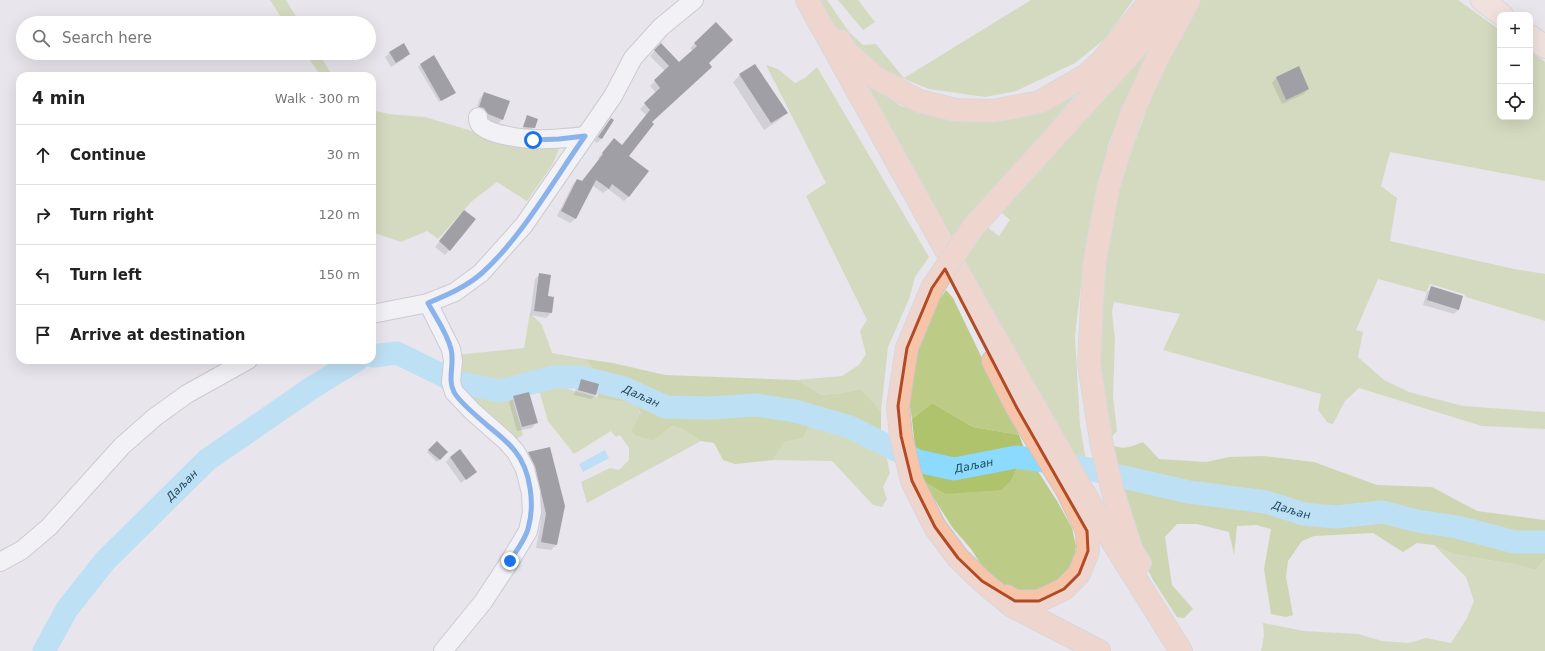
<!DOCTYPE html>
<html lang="en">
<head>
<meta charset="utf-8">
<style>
  body { margin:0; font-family:"DejaVu Sans",sans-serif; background:#f6f6f6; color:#222 }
  .controls { position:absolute; right:12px; top:12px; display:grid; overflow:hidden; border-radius:8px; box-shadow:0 4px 16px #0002 }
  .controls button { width:36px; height:36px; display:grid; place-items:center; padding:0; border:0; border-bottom:1px solid #e0e0e0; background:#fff; color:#222; font:20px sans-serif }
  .stop { position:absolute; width:12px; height:12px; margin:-9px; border:3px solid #1a73e8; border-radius:50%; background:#fff }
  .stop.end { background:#1a73e8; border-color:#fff; box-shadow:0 1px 4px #0008 }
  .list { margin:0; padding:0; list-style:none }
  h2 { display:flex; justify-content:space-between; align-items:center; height:52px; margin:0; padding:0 16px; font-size:17px }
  h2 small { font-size:13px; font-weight:400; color:#767676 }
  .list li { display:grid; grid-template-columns:26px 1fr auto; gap:12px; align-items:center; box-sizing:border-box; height:60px; padding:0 16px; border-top:1px solid #e0e0e0 }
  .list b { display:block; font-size:15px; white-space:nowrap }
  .list em { font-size:13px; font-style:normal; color:#767676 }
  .icon { flex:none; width:22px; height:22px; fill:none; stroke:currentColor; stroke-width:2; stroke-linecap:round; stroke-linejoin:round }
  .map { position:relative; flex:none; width:1545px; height:651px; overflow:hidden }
  .search { position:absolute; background:#fff; box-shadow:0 4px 16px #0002; left:16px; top:16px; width:360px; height:44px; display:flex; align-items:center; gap:10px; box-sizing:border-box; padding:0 14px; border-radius:22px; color:#767676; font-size:15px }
  .panel { position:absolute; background:#fff; box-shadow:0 4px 16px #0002; left:16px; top:72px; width:360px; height:292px; border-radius:12px }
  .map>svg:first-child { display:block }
  .green { fill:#bccc87 }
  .forest { fill:#afc26c }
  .water { fill:#8cdafd }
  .shadow { fill:#0003 }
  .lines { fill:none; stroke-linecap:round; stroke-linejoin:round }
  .river { stroke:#8cdafd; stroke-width:23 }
  .building { fill:#4d4b51 }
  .minor-casing { stroke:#adaab1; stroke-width:20 }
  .major-casing { stroke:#c6c6c6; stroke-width:24 }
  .highway-casing { stroke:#c6c6c6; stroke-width:24 }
  .minor { stroke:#fff; stroke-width:18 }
  .major { stroke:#fadccb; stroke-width:22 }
  .highway { stroke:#f6c4a8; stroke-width:22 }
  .highway-bridge-casing { stroke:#c6c6c6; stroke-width:24; stroke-linecap:butt }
  .highway-bridge { stroke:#f6c4a8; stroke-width:22 }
  .route { stroke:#1a73e8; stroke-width:5 }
  .marked { fill:none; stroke:#b24b25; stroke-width:3; stroke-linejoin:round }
  .labels { text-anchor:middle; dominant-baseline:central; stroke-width:4; stroke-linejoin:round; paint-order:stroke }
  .water-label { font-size:11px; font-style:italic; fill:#1f4b5d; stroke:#e8e5ec }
</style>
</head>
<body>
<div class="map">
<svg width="1545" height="651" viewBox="0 0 1545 651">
  <rect width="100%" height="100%" fill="#e8e5ec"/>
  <!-- green -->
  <g class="green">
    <polygon points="270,0 286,0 300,23 285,23"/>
    <polygon points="819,0 827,0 849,32 863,45 876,44 904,78 1031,0 1133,0 1106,38 1075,63 1016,91 985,97 929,89 878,68 849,43 833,23"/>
    <polygon points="838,0 858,0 875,22 863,30"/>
    <polygon points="1197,0 1458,0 1500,30 1500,117 1530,117 1530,51 1545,62 1545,181 1390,152 1381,186 1397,198 1390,241 1514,269 1545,274 1545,321 1466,297 1464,294 1430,284 1426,292 1378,279 1356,330 1363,332 1358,357 1384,380 1409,392 1463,406 1545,412 1545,429 1482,426 1359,388 1345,401 1333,424 1328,423 1318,410 1321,394 1163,350 1180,314 1114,302 1112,312 1115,340 1113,396 1117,431 1107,442 1098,391 1103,260 1121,181 1161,69"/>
    <polygon points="1162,29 1140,68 1109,142 1086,243 1075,336 1080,425 1091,490 960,267 987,227 999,236 1010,220 1001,212"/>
    <polygon points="305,53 319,53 331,74 330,76 321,76"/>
    <polygon points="766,65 778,69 795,83 805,78 817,67 929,257 915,277 909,299 888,347 881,411 861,389 842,393 822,395 797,380 842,376 859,365 866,354 860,331 867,320 806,196 826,183"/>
    <polygon points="851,70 901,106 948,120 1014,119 1045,111 1075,96 946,243"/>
    <polygon points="372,110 389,114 425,117 495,138 561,145 552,165 527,201 497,182 472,201 438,239 427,231 401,242 372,232"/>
    <polygon points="946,290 953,298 1019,435 973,427 932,403 912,419 909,400 911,370 928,317"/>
    <path d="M530 313 542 325 552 353 585 359 602 378 583 373 563 372 561 386C584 396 608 399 634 403L641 414 631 430 653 441 672 426 682 429 701 441 587 503 581 482 610 468 619 470 629 460V448L620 435 616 437 611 431 574 454 548 421 539 390 536 387 511 394 523 435 515 440 461 396 456 355 524 348Z"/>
    <polygon points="809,425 846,432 873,444 881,432 890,473 883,487 887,499 882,507 873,505 832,461 773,460 785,442 803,438"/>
    <polygon points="1025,451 1057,501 1072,528 1076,546 1073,563 1060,582 1031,595 1005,587 986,572 971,549 952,527 923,481 945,494 1011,481"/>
    <polygon points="1434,545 1453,554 1518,565 1535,570 1545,559 1545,651 1261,651 1264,636 1263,623 1304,631 1358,634 1382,641 1409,643 1426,638 1451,643 1467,618 1474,601 1466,577"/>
  </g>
  <!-- forest -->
  <g class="forest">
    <polygon points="585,359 613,363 665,375 797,380 822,395 842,393 861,389 881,411 881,432 873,444 846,432 809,425 803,438 785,442 773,460 735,464 723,460 714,443 701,441 682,429 672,426 653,441 635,435 631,430 641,413 634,403 597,398 602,378"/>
    <polygon points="932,403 973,427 1019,435 1025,451 1011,481 1001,490 945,494 923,481 915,446 912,419"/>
    <path d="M1107 442C1122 451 1127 448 1143 442L1159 459 1206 462 1229 457 1263 456 1314 462 1377 485 1432 487 1477 511 1545 520V559L1535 570 1518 565 1453 554 1434 545 1417 543 1403 552 1373 533 1314 536 1302 541 1288 561 1286 577 1293 615 1286 617 1271 614 1264 569 1271 529 1256 525 1237 526 1234 555 1229 532 1197 524H1177L1165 537 1172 585 1193 609 1184 618 1177 617 1153 580 1132 538Z"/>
  </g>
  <!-- water -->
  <polygon class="water" points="605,450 609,458 583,472 579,464"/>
  <!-- shadow -->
  <g class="shadow">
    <polygon points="716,24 707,64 651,122 627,156 629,196 624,201 608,189 603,193 592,185 575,219 570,223 557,216 573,184 577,180 582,182 600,160 598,158 610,144 622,146 646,115 640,109 656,93 650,86 665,71 650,56 661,44 679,64 693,51 690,48"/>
    <polygon points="390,53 409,54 404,59 391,67 385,57"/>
    <polygon points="420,65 452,94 439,102 418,67"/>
    <polygon points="1298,68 1308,89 1304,94 1282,104 1272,83 1276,78"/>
    <polygon points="740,75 786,113 779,120 764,130 733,82"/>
    <polygon points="484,93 502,119 498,124 483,119 475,111 480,98"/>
    <polygon points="527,116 537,119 532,130 522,129"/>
    <polygon points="611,119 613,120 601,139 597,143 594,141"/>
    <polygon points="460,216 449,250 445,255 435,247"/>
    <polygon points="540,274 547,296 553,297 551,313 546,318 530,315 535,279"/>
    <polygon points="1431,288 1459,309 1454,314 1423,305 1427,292"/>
    <polygon points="582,380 596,395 591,399 574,395 577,385"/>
    <polygon points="514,397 536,423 532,428 517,431 509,402"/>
    <polygon points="437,442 447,452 437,462 427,452"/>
    <polygon points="549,448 556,545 551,550 536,548 541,521 530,472 523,459 529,453"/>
    <polygon points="450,457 475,472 461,483 446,462"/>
  </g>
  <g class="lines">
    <!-- river -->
    <g class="river">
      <path id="s1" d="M372 356 397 353 456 382 500 391 554 377H579L624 388 666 407 709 408 756 405 795 411 850 427 918 461 954 469 1016 457 1071 465 1189 492 1266 502 1304 514 1335 517 1383 512 1417 521 1457 527 1515 542H1545"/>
      <path id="s2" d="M44 651 67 609 105 561 207 460 310 389 357 360"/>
    </g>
  </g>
  <!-- building -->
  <g class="building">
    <polygon points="716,22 733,40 709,63 712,67 652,122 654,124 629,156 649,171 629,197 612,184 609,189 596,180 576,219 561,211 577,179 582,181 603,154 602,153 614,138 622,145 650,110 644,103 660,88 654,80 669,66 654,50 661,43 679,62 697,46 694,43"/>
    <polygon points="404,43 410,54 396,63 389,52"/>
    <polygon points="434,55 456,93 441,101 420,64"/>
    <polygon points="755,64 788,113 771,123 739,74"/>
    <polygon points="1299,66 1309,89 1286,100 1276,77"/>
    <polygon points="484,92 510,101 503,120 488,114 484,108 479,107"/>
    <polygon points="527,115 538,119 535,128 523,127"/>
    <polygon points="611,118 614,120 602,139 598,137"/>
    <polygon points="464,210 476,219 450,251 439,241"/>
    <polygon points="539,273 551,275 548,296 554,297 552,313 534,311"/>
    <polygon points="1431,286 1463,296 1459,310 1427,300"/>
    <polygon points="581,379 599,384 596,395 578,390"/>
    <polygon points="529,392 538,423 522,427 513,396"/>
    <polygon points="437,441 448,452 440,460 428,450"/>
    <polygon points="550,447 565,506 557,545 541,542 546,514 535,466 528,452"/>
    <polygon points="460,449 477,472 466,480 450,457"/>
  </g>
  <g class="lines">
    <!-- minor casing -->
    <g class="minor-casing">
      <g id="minor">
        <path d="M478 117C478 119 478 121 479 123 484 134 523 139 535 139 551 140 568 138 585 136"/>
        <polyline points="428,303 451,349 453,361 451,382 454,392 472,411 506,441 516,452 525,469 531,493 532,512 528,531 510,561 483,602 443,651"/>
        <polyline points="372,314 428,303 455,292 481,273 524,225 613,96 633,58 661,27 694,0"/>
        <polyline points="0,562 22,550 49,527 122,446 155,417 187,394 248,360"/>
      </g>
    </g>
    <!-- major casing -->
    <g class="major-casing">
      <g id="major">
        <polyline points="1482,0 1502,15"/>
        <polyline points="1530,36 1545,47"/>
      </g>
    </g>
    <!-- highway casing -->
    <g class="highway-casing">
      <g id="highway">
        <polyline points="807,0 970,293 1077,481 1114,544 1181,651"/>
        <polyline points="840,41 847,52 875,77 919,101 955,110 993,111 1040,102 1085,76 1101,62 1151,0"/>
        <polyline points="974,226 1179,0"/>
        <polyline points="932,288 907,348 898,406 901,436 912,481 935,527 958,558 982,581 1012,606 1099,651"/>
        <polyline points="993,361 1017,408 1067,490 1087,531 1088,551 1079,574 1064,589 1039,601 1015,601 1007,596"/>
        <polyline points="1140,563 1132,551 1113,492 1102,446 1089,364 1094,266 1108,188 1131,115 1157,59 1189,0"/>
      </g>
    </g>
    <!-- minor -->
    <use href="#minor" class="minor"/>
    <!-- major -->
    <use href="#major" class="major"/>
    <!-- highway -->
    <use href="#highway" class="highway"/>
    <!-- highway-bridge casing -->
    <g class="highway-bridge-casing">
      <polyline id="highway-bridge" points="932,288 974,226"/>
    </g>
    <!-- highway-bridge -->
    <use href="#highway-bridge" class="highway-bridge"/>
  </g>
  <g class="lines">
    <!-- route -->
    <path class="route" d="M510 561C516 551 525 540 528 529 535 505 531 471 515 451 507 441 498 434 488 426 479 418 459 402 454 392 447 379 455 363 451 349 447 333 436 318 428 303 447 295 466 287 482 273 521 238 554 180 585 136L559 139 533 140"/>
  </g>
  <!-- marked area -->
  <path d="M0 0H1545V651H0ZM945 269 1017 408 1087 531 1088 551 1079 574 1064 589 1039 601H1015L982 581 958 558 935 527 912 481 901 436 898 406 907 348 932 288Z" fill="#e8e5ec" fill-opacity=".55" fill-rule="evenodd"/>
  <path class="marked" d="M945 269 1017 408 1087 531 1088 551 1079 574 1064 589 1039 601H1015L982 581 958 558 935 527 912 481 901 436 898 406 907 348 932 288Z"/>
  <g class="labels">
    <!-- water labels -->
    <g class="water-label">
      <text stroke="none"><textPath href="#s1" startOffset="282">Даљан</textPath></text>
      <text stroke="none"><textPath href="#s1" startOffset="629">Даљан</textPath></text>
      <text stroke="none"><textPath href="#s2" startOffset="217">Даљан</textPath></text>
      <text stroke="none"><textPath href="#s1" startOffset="953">Даљан</textPath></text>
    </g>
  </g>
</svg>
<div class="controls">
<button>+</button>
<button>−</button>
<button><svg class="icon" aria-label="locate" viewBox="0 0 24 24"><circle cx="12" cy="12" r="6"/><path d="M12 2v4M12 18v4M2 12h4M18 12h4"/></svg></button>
</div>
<div class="stop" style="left:533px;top:140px"></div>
<div class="stop end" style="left:510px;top:561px"></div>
<div class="search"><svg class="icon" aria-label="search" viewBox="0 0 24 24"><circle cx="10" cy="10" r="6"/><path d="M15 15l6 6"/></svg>Search here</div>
<section class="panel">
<h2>4 min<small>Walk · 300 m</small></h2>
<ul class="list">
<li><svg class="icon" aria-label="ahead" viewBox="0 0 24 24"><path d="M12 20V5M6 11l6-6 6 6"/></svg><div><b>Continue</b></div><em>30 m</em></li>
<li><svg class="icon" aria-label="right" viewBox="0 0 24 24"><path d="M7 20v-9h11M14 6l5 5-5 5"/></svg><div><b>Turn right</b></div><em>120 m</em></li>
<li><svg class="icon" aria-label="left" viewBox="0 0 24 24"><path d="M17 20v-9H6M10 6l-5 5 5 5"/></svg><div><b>Turn left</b></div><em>150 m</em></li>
<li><svg class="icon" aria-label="arrive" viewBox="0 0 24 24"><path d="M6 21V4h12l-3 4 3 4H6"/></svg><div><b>Arrive at destination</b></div></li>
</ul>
</section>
</div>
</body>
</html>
